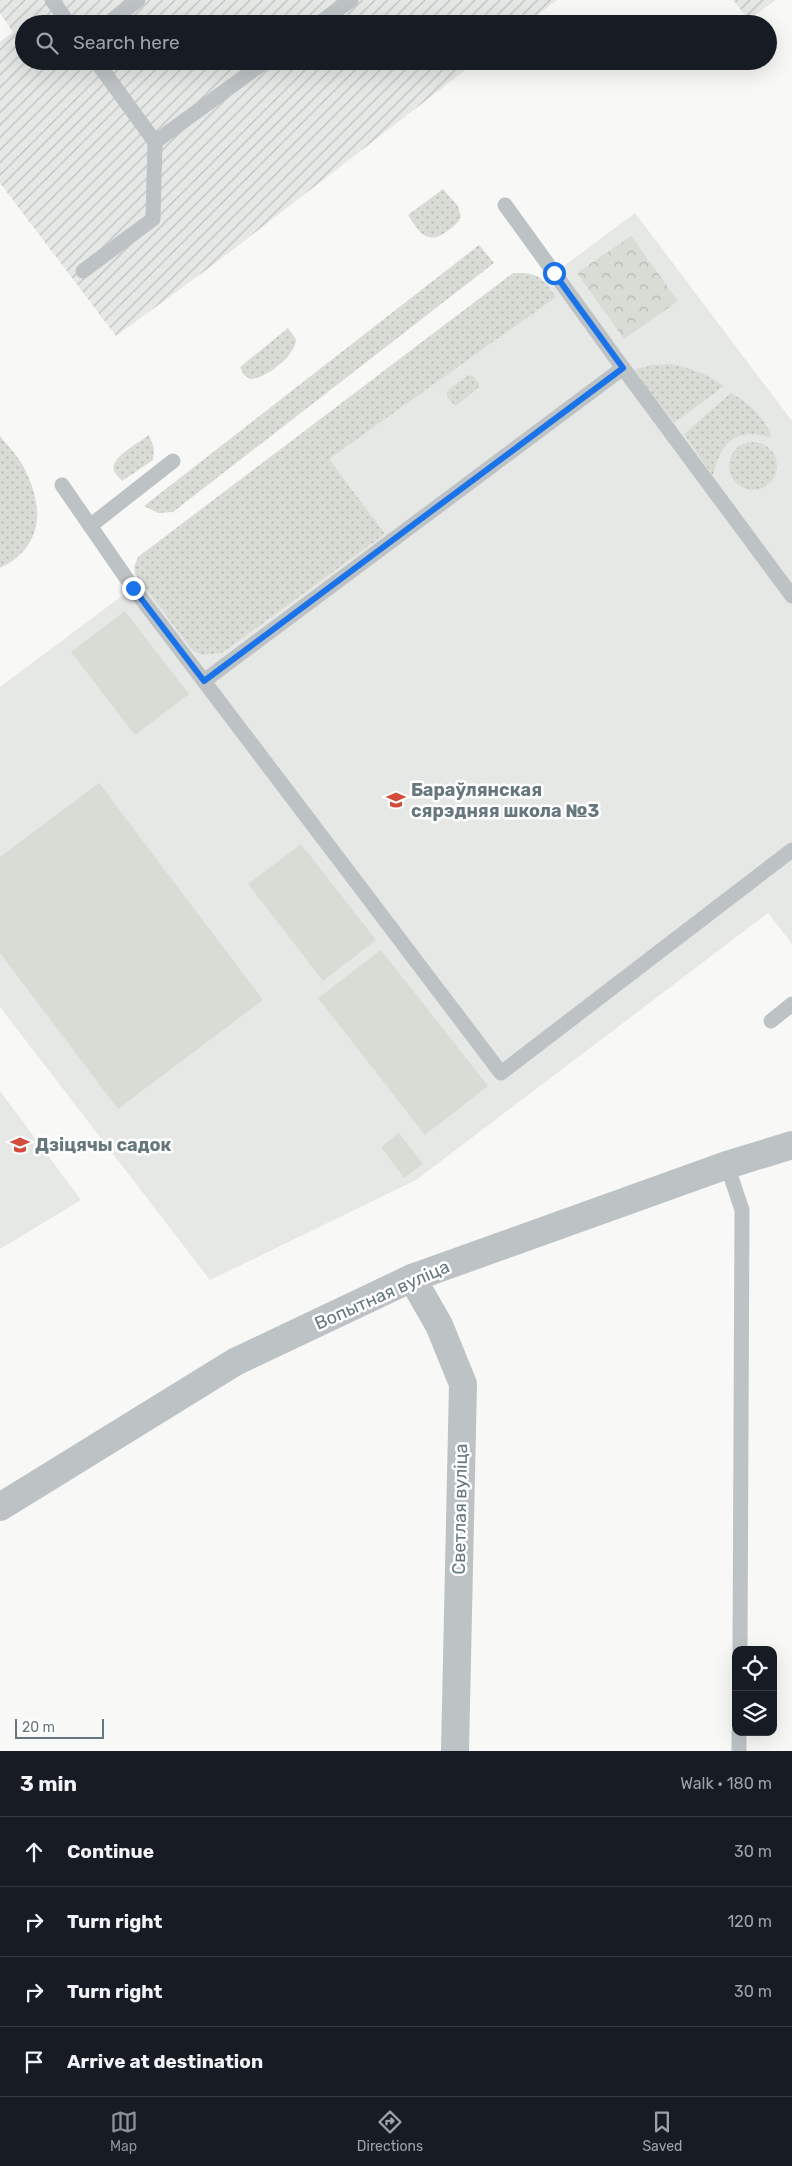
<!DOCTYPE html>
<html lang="en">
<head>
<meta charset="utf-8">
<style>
  body { margin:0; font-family:Rubik,sans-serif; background:#20242c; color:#f1f3f6 }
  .controls { position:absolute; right:15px; bottom:15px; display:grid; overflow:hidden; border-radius:10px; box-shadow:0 5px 20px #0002 }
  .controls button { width:45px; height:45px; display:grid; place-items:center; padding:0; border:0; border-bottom:1px solid #363941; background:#171b24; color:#f1f3f6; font:25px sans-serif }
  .scale { position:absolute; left:15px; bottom:12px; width:89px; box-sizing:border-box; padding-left:5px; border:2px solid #66777e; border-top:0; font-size:14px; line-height:18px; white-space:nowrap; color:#66777e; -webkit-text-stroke:4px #fff; paint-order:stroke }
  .stop { position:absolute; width:15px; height:15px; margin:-11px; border:4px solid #1a73e8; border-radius:50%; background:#fff }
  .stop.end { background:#1a73e8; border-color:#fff; box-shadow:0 1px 5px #0008 }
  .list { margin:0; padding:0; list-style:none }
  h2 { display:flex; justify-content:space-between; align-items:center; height:65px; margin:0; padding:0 20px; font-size:21px }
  h2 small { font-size:16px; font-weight:400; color:#9ea1a6 }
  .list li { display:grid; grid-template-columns:32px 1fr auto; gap:15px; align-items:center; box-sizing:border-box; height:70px; padding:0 20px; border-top:1px solid #363941 }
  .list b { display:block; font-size:19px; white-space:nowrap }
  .list em { font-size:16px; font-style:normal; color:#9ea1a6 }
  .icon { flex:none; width:28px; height:28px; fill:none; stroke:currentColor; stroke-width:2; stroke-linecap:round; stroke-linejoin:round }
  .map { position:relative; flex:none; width:792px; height:1751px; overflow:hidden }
  .search { position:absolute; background:#171b24; box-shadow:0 5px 20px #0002; left:15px; right:15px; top:15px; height:55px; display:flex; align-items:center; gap:12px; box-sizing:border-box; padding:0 18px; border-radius:28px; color:#9ea1a6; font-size:19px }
  .sheet { height:345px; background:#171b24 }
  nav { display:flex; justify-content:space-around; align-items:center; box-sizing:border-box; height:70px; border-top:1px solid #363941; background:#171b24; font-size:14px; color:#9ea1a6 }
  nav a { display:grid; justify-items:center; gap:2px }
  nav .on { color:#8c9099 }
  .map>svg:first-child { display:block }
  .built { fill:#e6e8e6 }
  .industrial { fill:url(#industrial-furrows) }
  .grass { fill:url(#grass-dots) }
  .park { fill:url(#park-crowns) }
  .garden { fill:#d9dcd5 }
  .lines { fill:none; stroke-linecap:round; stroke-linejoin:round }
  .lane { stroke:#bdc3c5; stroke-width:15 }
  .street { stroke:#bdc3c5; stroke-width:28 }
  .route { stroke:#1a73e8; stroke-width:6 }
  .labels { text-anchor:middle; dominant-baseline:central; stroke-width:5; stroke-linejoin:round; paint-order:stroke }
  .poi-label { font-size:18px; font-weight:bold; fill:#66777e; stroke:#fff; text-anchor:start }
  .street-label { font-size:18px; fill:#66777e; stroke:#fff }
</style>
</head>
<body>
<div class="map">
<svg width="792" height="1751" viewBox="0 0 792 1751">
  <defs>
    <pattern id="industrial-furrows" width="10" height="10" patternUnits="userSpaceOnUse" patternTransform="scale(1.25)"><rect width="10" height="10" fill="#e6e8e6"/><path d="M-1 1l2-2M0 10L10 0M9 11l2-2" fill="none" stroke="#bec1c0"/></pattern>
    <pattern id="grass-dots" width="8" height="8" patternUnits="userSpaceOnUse" patternTransform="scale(1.25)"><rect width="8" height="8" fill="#d9dcd5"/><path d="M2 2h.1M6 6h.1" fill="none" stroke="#b4b7b2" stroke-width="1.8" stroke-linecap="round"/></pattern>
    <pattern id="park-crowns" width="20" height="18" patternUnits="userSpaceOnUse" patternTransform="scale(1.25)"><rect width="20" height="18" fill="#d9dcd5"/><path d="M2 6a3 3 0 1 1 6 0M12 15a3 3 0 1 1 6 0" fill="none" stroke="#b4b7b2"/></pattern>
  </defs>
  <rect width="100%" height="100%" fill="#f8f8f6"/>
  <!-- built -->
  <g class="built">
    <polygon points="635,213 792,421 792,944 768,913 416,1180 210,1280 0,1007 0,687"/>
    <polygon points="0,1091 81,1200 0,1249"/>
  </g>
  <!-- industrial -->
  <g class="industrial">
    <polygon points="0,0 557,0 526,24 24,24 24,61 477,61 213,265 116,336 0,183 0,42 13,32 0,13"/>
    <polygon points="733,0 775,0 749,20"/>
  </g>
  <!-- grass -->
  <g class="grass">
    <path d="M443 189 458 206 461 217C458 223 453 227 447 231 427 247 419 231 408 215Z"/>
    <polygon points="479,245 494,263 173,512 158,513 144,506"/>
    <path d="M513 273C539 272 541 277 556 297L329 459 385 534 222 653 203 655 193 651 135 574 134 567 138 557Z"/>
    <path d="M288 328 296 339C296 355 266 379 250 379L244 375 240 367Z"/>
    <path d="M671 364C691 368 707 374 724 386L674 423 633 370 652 365Z"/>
    <polygon points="468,375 473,376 479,383 479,387 457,405 454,405 447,396 447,391"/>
    <path d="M731 393C751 404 764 417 772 438 736 427 721 441 713 476L684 434Z"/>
    <path d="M149 435 154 448 153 460 122 481C120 478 116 475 114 471 109 458 140 442 149 435Z"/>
    <path d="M0 436C7 445 16 454 22 464 44 504 46 546 0 568Z"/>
    <circle cx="753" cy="466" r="24"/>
  </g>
  <!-- park -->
  <polygon class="park" points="631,236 678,301 624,339 577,273"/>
  <!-- garden -->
  <g class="garden">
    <polygon points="125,611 189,694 135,735 71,652"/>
    <polygon points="99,783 263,1000 118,1109 0,953 0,857"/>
    <polygon points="301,844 376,940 323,981 248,884"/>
    <polygon points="381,950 488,1086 425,1135 318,998"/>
    <polygon points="399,1133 423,1164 404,1178 381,1147"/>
  </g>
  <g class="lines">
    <!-- lane -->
    <g class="lane">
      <polyline points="52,0 69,24"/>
      <polyline points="107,24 138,0"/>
      <polyline points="318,24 351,0"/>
      <polyline points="96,61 155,142 266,61"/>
      <polyline points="505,205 623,368 792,596"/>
      <polyline points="83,271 153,219 155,142"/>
      <polyline points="62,485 131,585 501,1073 792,850"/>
      <polyline points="90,526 173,461"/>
      <polyline points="204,681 623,368"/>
      <polyline points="771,1021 792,1004"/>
      <polyline points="727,1165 742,1210 740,1650"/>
      <polyline points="739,1751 739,1732"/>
    </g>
    <!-- street -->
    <g class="street">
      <polyline points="412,1278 439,1325 463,1384 455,1751"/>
      <polyline points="0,1507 235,1362 412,1278 727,1165 792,1145"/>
    </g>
  </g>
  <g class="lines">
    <!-- route -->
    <polyline class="route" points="133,588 204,681 623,368 554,273"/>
  </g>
  <!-- icons -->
  <defs>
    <g id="school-bare" transform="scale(1.5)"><path d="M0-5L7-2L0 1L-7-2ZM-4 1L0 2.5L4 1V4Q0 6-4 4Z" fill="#d34b3b" stroke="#fff" stroke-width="2.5" paint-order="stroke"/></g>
  </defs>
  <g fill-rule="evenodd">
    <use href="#school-bare" x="396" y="800"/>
    <use href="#school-bare" x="20" y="1145"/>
  </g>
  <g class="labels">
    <!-- poi labels -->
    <g class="poi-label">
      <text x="411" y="790">Бараўлянская<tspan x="411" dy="21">сярэдняя школа №3</tspan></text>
      <text x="35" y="1145">Дзіцячы садок</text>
    </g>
    <!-- street labels -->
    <g class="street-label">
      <text transform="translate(382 1295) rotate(-24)">Вопытная вуліца</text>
      <text transform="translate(460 1509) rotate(-89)">Светлая вуліца</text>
    </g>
  </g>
</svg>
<div class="controls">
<button><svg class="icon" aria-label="locate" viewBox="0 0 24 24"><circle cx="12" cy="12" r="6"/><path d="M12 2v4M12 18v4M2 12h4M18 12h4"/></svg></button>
<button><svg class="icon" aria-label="layers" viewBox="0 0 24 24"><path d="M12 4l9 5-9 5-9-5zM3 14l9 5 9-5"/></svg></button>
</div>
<div class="scale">20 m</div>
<div class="stop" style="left:554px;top:273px"></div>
<div class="stop end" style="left:133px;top:588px"></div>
<div class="search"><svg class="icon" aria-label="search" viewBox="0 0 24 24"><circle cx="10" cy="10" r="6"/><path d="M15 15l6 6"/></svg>Search here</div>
</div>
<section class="sheet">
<h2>3 min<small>Walk · 180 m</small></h2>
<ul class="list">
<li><svg class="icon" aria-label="ahead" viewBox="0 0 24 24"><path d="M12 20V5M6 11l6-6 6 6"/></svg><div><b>Continue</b></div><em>30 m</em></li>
<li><svg class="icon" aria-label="right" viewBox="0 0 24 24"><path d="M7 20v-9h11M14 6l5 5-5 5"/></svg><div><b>Turn right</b></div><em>120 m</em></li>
<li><svg class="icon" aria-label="right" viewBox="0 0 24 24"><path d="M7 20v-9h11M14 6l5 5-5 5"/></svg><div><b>Turn right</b></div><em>30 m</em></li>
<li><svg class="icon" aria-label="arrive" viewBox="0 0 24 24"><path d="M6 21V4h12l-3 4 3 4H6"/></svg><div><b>Arrive at destination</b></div></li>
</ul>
</section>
<nav>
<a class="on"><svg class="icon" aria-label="map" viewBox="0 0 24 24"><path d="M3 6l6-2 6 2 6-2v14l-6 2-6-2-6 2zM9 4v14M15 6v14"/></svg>Map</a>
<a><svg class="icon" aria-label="directions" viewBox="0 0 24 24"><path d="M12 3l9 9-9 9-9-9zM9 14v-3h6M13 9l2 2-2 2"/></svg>Directions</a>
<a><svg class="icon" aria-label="saved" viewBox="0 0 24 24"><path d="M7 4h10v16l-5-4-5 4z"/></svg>Saved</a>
</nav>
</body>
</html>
